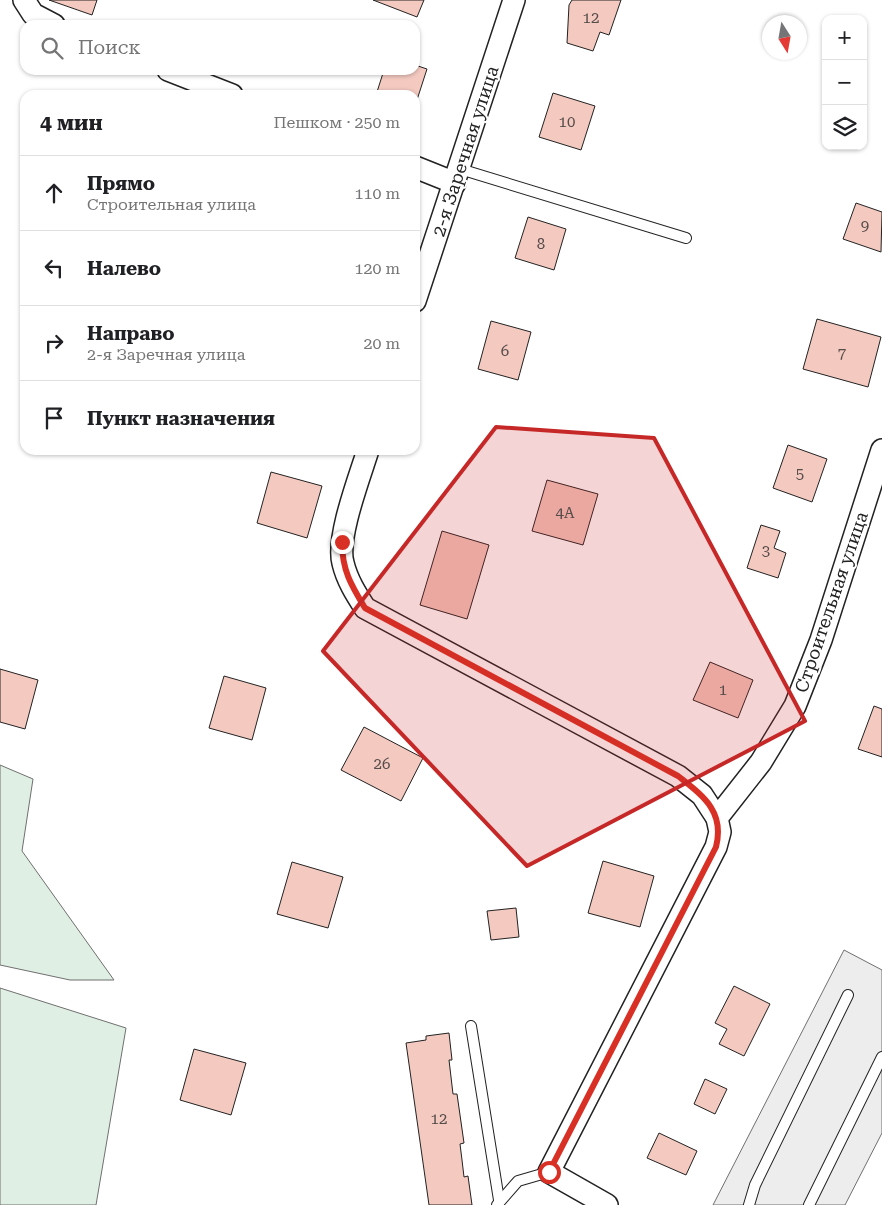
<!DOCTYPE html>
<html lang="ru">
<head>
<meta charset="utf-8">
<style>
  body { margin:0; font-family:"Roboto Serif",serif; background:#f6f6f6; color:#202124 }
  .controls { position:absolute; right:15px; top:15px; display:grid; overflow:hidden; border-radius:10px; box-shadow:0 1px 4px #0004 }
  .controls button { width:45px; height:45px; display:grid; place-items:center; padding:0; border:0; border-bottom:1px solid #e0e0e0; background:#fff; color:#202124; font:25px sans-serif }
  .compass { position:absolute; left:762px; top:15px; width:45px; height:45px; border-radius:50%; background:#fff; box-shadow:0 1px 4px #0004; rotate:169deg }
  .stop { position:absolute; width:15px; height:15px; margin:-11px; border:4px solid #d93025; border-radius:50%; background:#fff }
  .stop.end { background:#d93025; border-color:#fff; box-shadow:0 1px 5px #0008 }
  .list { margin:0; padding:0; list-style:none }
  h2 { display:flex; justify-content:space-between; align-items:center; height:65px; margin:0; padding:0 20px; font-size:21px }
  h2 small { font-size:16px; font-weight:400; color:#757577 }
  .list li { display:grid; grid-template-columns:32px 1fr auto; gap:15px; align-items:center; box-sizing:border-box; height:75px; padding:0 20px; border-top:1px solid #e0e0e0 }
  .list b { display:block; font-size:19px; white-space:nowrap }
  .list p { margin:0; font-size:16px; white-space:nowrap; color:#757577 }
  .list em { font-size:16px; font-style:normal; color:#757577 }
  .icon { flex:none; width:28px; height:28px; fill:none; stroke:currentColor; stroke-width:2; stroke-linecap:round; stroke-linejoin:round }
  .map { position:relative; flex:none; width:882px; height:1205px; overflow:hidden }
  .search { position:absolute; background:#fff; box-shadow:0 1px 4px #0004; left:20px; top:20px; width:400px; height:55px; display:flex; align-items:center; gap:12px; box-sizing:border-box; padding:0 18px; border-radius:15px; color:#757577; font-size:19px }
  .panel { position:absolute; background:#fff; box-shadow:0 1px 4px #0004; left:20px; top:90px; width:400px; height:365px; border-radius:15px }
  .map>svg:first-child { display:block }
  .green { fill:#e0efe3; stroke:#6f6f6f }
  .parking { fill:#ededed; stroke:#6f6f6f }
  .building { fill:#f3c9c0; stroke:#222 }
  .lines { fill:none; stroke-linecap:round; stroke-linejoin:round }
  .lane-casing { stroke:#222; stroke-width:12 }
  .street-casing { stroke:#222; stroke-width:24 }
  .lane { stroke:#fff; stroke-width:10 }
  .street { stroke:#fff; stroke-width:21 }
  .route { stroke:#d93025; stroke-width:6 }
  .marked { fill:#c62828; fill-opacity:0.2; stroke:#c62828; stroke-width:4; stroke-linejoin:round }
  .labels { text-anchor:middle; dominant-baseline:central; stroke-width:4; stroke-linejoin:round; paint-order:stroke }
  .number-label { font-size:15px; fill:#564c4a }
  .street-label { font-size:18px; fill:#222; stroke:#fff }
</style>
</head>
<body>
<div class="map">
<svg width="882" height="1205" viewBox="0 0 882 1205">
  <rect width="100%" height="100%" fill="#fff"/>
  <!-- green -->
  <g class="green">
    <polygon points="0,765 33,779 22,851 114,980 70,980 0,965"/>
    <polygon points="0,988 126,1028 96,1205 0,1205"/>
  </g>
  <!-- parking -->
  <polygon class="parking" points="844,950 882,970 882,1133 845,1205 713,1205"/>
  <!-- building -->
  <g class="building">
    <polygon points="49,0 97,0 92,15"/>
    <polygon points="373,0 424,0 417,17"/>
    <polygon points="572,0 621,0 609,35 600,32 593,51 567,43 569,5"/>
    <polygon points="415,65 427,69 415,106 415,95 376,95 384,70 415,70"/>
    <polygon points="553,93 595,106 581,150 539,137"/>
    <polygon points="856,203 882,212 881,252 843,239"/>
    <polygon points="528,217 566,229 554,270 515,258"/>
    <polygon points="817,319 881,337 868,387 803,369"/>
    <polygon points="491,321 531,332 518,380 478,369"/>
    <polygon points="788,445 827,459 812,502 773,488"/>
    <polygon points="271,472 322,486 307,538 257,523"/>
    <polygon points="547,480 598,494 583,545 532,531"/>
    <polygon points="761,525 780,531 774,548 786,553 778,578 747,568"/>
    <polygon points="442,531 489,545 467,619 420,605"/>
    <polygon points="710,662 753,680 738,718 693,700"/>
    <polygon points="0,669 38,680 25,729 0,722"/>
    <polygon points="224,676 266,688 252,740 209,728"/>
    <polygon points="874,706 882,709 882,757 858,749"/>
    <polygon points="364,727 423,758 401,801 341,770"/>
    <polygon points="603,861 654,876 640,927 588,913"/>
    <polygon points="292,862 343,877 328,928 277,914"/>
    <polygon points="516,908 519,937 491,940 487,911"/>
    <polygon points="734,986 770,1004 744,1056 719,1044 727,1029 715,1023"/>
    <polygon points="449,1033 452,1060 449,1060 453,1094 457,1094 464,1143 460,1144 462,1160 464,1177 468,1176 472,1205 429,1205 406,1043 426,1040 426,1036"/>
    <polygon points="194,1049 246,1063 231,1115 180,1100"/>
    <polygon points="705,1079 727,1089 715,1114 694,1104"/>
    <polygon points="659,1133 697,1151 686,1175 647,1158"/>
  </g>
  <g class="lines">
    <!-- lane casing -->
    <g class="lane-casing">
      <g id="lane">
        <polyline points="460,169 686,238"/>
        <polyline points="471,1026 499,1200"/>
        <polyline points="497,1205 518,1181 549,1172"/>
        <polyline points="749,1205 755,1185 848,995"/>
        <polyline points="809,1205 882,1057"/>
      </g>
    </g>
    <!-- street casing -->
    <g class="street-casing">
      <g id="street">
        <polyline points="24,0 33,14 54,25"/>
        <polyline points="168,70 232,95"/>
        <polyline points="415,167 455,183"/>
        <polyline points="415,301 514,0"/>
        <path d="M368 450C360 476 336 538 343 563 347 580 356 594 365 608L678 776 702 795 717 818"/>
        <polyline points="607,1205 549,1172 716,847 720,832 717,818 761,762 795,706 821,640 882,450"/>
      </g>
    </g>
    <!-- lane -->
    <use href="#lane" class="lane"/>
    <!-- street -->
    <use href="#street" class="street"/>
  </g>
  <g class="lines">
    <!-- route -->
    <path class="route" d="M342 542C342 570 351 585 365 608L678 776C703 796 725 811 716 847L549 1172"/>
  </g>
  <!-- marked area -->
  <path class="marked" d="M496 427 654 438 805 721 527 866 323 651Z"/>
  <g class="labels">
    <!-- number labels -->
    <g class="number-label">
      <text x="591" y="18">12</text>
      <text x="567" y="122">10</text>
      <text x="865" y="226">9</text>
      <text x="541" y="244">8</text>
      <text x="505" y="351">6</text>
      <text x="842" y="353">7</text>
      <text x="800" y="474">5</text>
      <text x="565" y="513">4А</text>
      <text x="766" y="551">3</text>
      <text x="723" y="690">1</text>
      <text x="382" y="764">26</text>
      <text x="439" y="1119">12</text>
    </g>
    <!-- street labels -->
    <g class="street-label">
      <text transform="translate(465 151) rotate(-72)">2-я Заречная улица</text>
      <text transform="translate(831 602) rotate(-71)">Строительная улица</text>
    </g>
  </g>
</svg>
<div class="controls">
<button>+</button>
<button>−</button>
<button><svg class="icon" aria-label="layers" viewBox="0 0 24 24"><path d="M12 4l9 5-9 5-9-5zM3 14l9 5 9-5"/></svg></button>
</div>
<svg class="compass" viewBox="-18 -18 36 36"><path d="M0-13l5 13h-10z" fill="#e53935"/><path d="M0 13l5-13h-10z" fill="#757577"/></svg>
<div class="stop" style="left:549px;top:1172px"></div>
<div class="stop end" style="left:342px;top:542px"></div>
<div class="search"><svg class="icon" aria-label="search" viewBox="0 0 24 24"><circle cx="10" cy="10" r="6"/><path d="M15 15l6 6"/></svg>Поиск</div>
<section class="panel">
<h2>4 мин<small>Пешком · 250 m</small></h2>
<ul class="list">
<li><svg class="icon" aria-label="ahead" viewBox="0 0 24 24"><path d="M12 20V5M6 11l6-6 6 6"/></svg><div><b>Прямо</b><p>Строительная улица</p></div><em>110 m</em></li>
<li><svg class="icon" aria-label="left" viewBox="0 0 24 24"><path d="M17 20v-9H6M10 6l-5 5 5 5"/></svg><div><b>Налево</b></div><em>120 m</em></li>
<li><svg class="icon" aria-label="right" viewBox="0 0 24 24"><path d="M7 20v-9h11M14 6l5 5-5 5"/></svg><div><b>Направо</b><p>2-я Заречная улица</p></div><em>20 m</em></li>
<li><svg class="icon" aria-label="arrive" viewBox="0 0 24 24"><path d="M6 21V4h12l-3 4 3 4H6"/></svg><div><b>Пункт назначения</b></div></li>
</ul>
</section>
</div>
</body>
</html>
